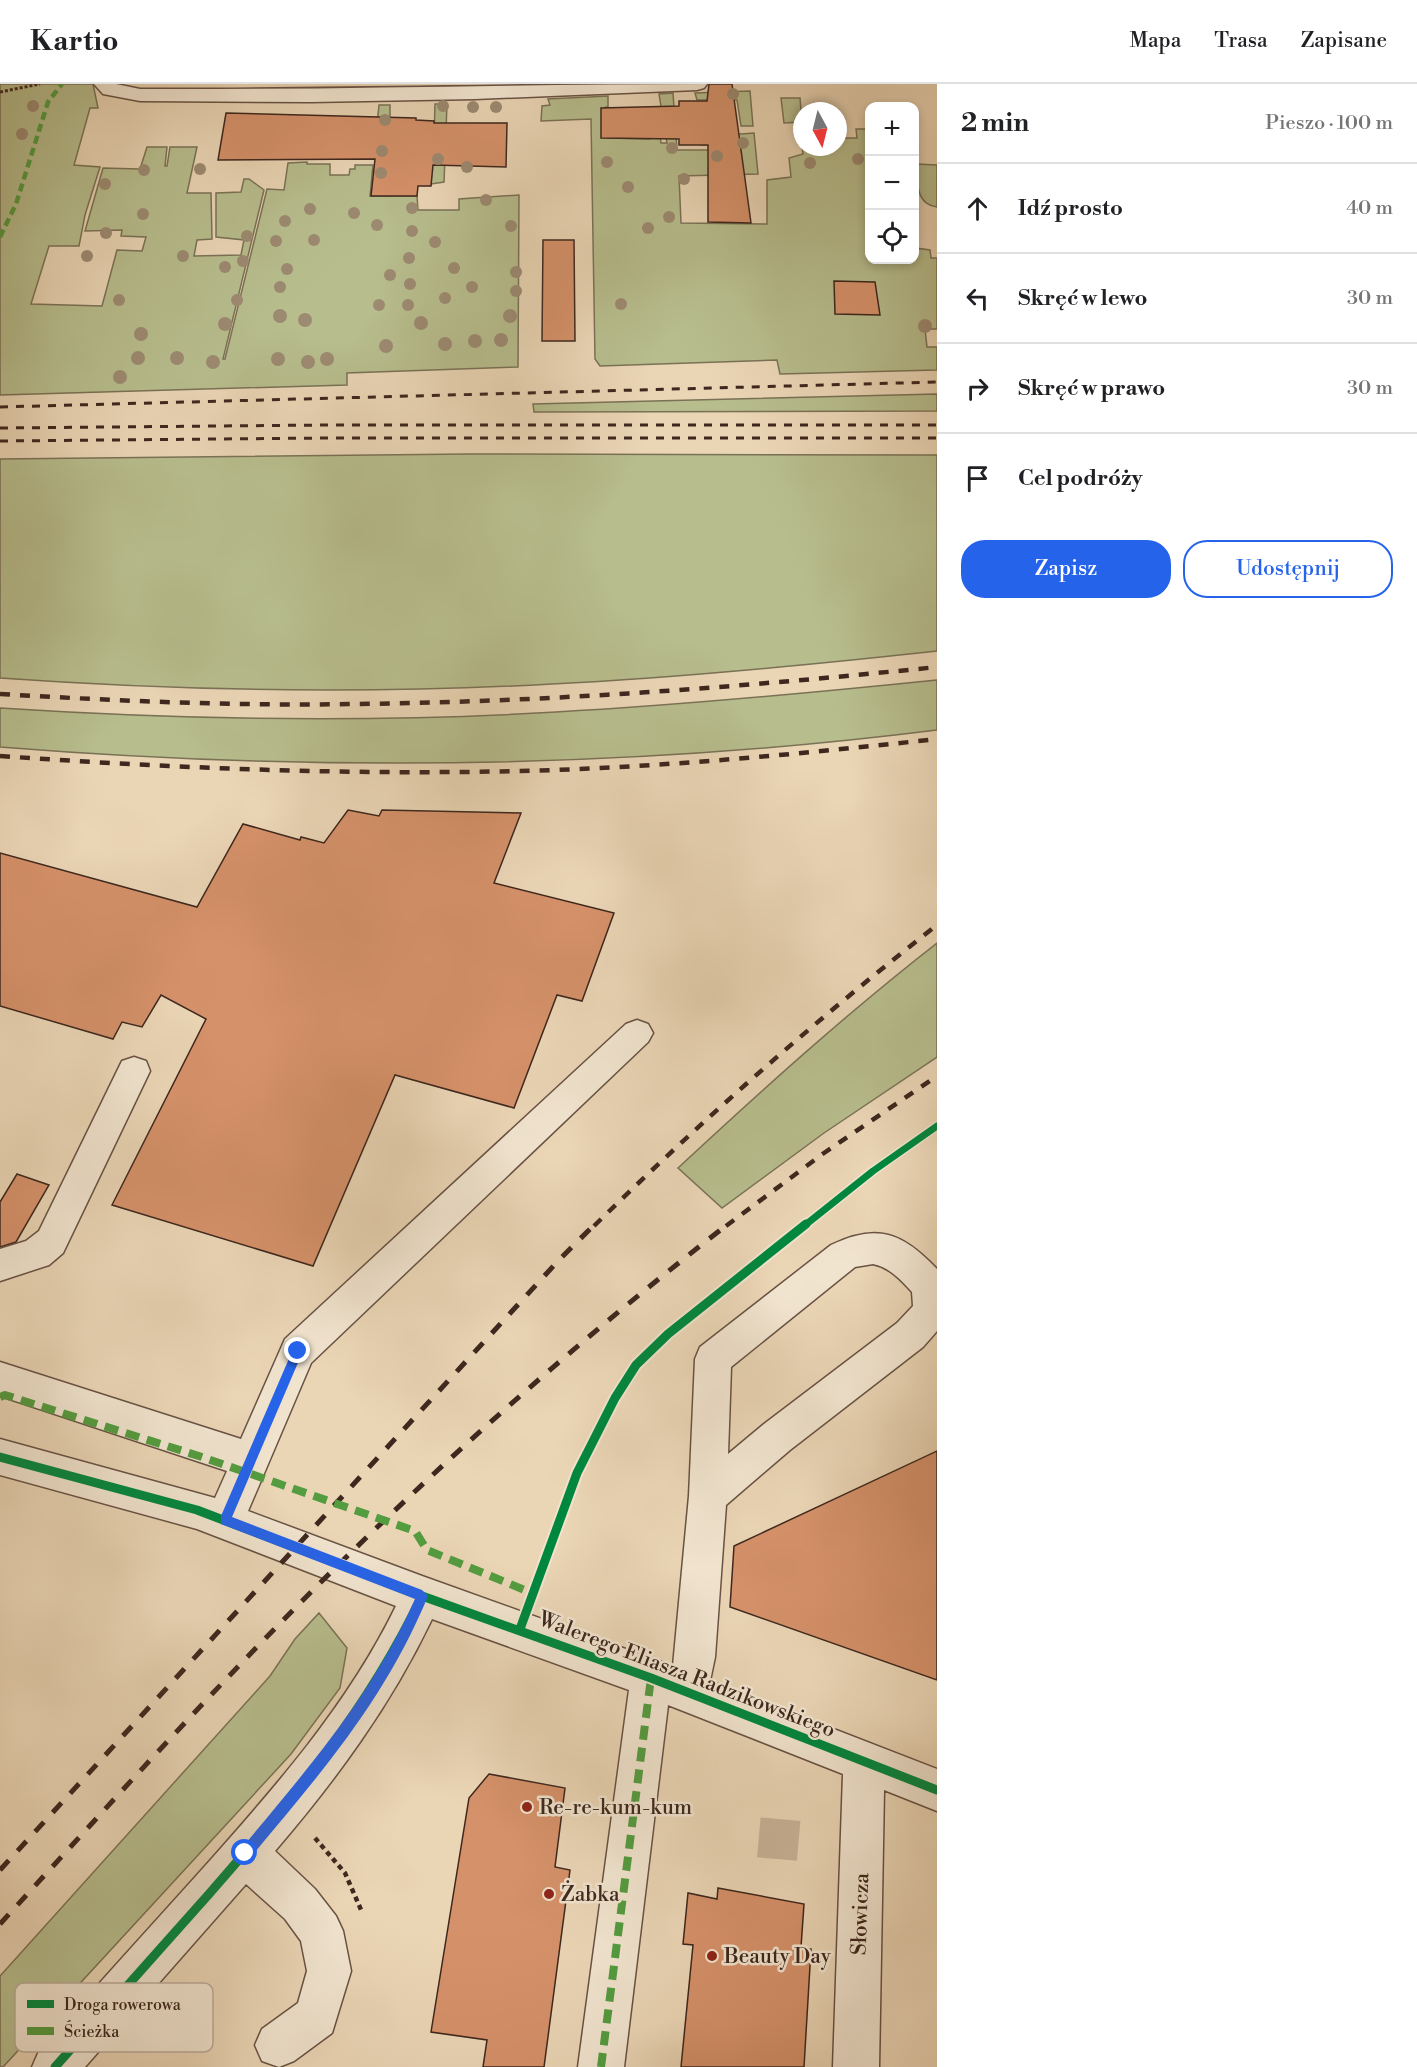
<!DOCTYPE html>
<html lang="pl">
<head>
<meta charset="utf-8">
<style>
  body { margin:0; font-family:"Libre Bodoni",serif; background:#f2f2f2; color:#202124 }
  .controls { position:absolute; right:18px; top:18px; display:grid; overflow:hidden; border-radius:12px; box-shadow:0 3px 9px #0003 }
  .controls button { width:54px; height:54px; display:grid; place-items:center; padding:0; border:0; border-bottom:2px solid #e0e0e0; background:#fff; color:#202124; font:30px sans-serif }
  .compass { position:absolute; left:793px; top:18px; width:54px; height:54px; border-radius:50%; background:#fff; box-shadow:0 3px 9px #0003; rotate:173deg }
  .stop { position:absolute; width:18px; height:18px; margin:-14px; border:4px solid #2563eb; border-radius:50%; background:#fff }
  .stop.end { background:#2563eb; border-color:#fff; box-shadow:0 2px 6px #0008 }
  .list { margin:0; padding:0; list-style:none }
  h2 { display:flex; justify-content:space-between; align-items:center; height:78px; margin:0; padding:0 24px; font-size:26px }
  h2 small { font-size:20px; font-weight:400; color:#757577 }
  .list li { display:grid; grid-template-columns:39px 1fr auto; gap:18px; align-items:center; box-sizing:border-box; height:90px; padding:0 24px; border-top:2px solid #e0e0e0 }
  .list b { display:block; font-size:22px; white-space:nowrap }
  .list em { font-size:20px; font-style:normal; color:#757577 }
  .actions { display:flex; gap:12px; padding:18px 24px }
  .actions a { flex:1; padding:14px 0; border:2px solid #2563eb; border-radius:24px; text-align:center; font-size:21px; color:#2563eb }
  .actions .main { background:#2563eb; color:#fff }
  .icon { flex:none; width:33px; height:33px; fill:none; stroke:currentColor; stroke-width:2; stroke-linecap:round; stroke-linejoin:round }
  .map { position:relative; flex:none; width:937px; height:1983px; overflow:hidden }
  header { display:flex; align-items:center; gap:36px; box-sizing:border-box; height:84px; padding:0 30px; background:#fff; border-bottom:2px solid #e0e0e0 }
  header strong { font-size:28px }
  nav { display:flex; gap:33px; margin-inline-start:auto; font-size:21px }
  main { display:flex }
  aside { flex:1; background:#fff }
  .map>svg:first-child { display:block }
  .green { fill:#b7bd8d; stroke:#7a7256; stroke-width:1.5 }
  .building { fill:#d5916a; stroke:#3d271e; stroke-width:1.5 }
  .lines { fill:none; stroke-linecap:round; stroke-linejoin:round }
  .minor-tunnel { stroke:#c7b297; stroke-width:40; stroke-dasharray:40 20; stroke-linecap:butt }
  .minor-casing { stroke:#685244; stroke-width:3 }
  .path-far1 { stroke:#3d271e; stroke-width:3; stroke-dasharray:3 2; stroke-linecap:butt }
  .path { stroke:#3d271e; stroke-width:4.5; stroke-dasharray:5 4; stroke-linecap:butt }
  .minor { fill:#f1e4cf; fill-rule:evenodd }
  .rail-far2 { stroke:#3d271e; stroke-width:3; stroke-dasharray:8 8; stroke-linecap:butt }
  .rail-far1 { stroke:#3d271e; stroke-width:4.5; stroke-dasharray:10 10; stroke-linecap:butt }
  .rail { stroke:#3d271e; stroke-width:5; stroke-dasharray:13 13; stroke-linecap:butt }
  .quiet-far1 { stroke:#539c3f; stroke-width:4.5; stroke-dasharray:8 4.5; stroke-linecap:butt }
  .quiet { stroke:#539c3f; stroke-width:8; stroke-dasharray:14 8; stroke-linecap:butt }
  .cycleway-far1-casing { stroke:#f1e4cf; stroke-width:10 }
  .cycleway-casing { stroke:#f1e4cf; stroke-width:13 }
  .cycleway-far1 { stroke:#00873e; stroke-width:7 }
  .cycleway { stroke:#00873e; stroke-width:9 }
  .tree { fill:#9c8a71 }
  .route { fill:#2563eb }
  .poi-dot { fill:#8f2418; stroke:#f1e4cf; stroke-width:2 }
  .labels { text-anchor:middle; stroke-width:5; stroke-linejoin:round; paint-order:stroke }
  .near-street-label { font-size:21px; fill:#3d271e; stroke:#f1e4cf }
  .near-poi-label { font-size:21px; fill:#3d271e; stroke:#f1e4cf; text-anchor:start }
  .key { fill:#f1e4cf; stroke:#bbab9a; stroke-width:1.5 }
  .key-label { font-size:16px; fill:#3d271e }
</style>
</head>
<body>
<header>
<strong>Kartio</strong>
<nav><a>Mapa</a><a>Trasa</a><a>Zapisane</a></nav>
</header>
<main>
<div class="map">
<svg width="937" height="1983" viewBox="0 0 937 1983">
  <rect width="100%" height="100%" fill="#ead5b5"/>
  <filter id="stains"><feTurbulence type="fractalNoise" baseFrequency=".00333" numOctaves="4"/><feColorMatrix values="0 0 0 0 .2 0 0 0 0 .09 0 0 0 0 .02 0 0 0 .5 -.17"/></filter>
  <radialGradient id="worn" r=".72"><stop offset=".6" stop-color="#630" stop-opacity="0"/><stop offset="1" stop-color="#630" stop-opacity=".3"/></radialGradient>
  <path class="green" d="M0,0H93L98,24H90L74,81L100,83L85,131L79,162H49L31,220L102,222L117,166L142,167L146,153L121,152L122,146L85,147L103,84L140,85L147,63H167L165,82H167L170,63H197L187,109H211L212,155L197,156L194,172L241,171L244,156L216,153V109L241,108L244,95H249L264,106L223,275H225L267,105L284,106L288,79L307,78V80H330V91H349L350,85H355V81H373L370,112H417L418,126H459V115L519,111L518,283L347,289V301L0,311Z
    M750,7L753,42H741L737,16H697L695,9Z
    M673,9L677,66H709L708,61H701L700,53L754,49L758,90L679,92L681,139L767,140V96L791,93L789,74L803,70L802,63H838V54H857L856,45H869L870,176H914L915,154L916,164L930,166L931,174H937V245H925L927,263H937V286L780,290L777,276L600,282L595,275L591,35L541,37L542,22L550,21L548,15L608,12V23H606L608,54L650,55L659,45L661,59H667L659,10Z
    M781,14H800L802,38L784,39Z
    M435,20H447L444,98L431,100L375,60L379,21H390V38L434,54Z
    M915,80L937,81V123C915,120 918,98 915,80Z
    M937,310V327L534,328L533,320Z
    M469,370L937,371V567C809,581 680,594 552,600C368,610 183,607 0,594V375Z
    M937,596V646C626,685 312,688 0,663V624C185,636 371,639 556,628C684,621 810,609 937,596Z
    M937,859V973L824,1049L722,1124L678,1084C762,1006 846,930 937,859Z
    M319,1529L347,1564L340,1604L291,1670L3,1983H0V1892L270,1592L295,1555Z"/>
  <path class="building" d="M709,0H732L751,139L708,138V61H679V55L601,54V24L679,22V17H707Z
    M226,29L416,34V36L434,37V39H507L506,83L433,81L431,102H418L417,112H371L375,75L218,76Z
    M543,156H574L575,257H542Z
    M834,197L875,198L880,231L835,230Z
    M348,726L379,732L382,726L521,729L494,799L614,829L582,917L557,911L514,1024L395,991L313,1182L112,1121L206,935L161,911L142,943L122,938L113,955L0,922V769L197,823L243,740L300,756L301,753L324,759Z
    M17,1090L49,1101L16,1158L0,1163V1118Z
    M937,1367V1596L730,1523L734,1462Z
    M489,1690L565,1704L555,1783L570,1786L544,1983H483L487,1956L431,1948L469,1714Z
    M718,1804L804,1820L801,1863L811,1865L804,1983H681L693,1861L683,1860L688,1809L717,1815Z"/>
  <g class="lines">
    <path class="minor-tunnel" d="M777,1775L782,1718"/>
    <g class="minor-casing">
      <path id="minor" d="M94,0H116L140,5C329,6 518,0 707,0L704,4L697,6L475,15L311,18L140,17L103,10Z
        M637,936L648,940L653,949L648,958L311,1279L248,1427L422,1492L673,1582L689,1412L695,1275L700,1263L831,1161C877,1139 902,1148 937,1185V1247L923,1263L790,1366L726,1421L715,1573L710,1597L937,1685V1727L884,1706L879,1983H833L843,1690L668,1621L624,1983H578L629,1606L432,1535C391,1621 336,1696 275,1767L315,1805L336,1832L343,1847L351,1887L332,1949L294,1977L279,1983L262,1977L255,1961L262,1945L298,1919L307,1887L301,1857L285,1835L246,1800L85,1983H32L39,1967C91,1908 144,1850 197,1791C271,1708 347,1623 396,1522L197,1445L0,1391V1355L215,1414L227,1387L0,1312V1278L241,1355L285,1255L626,940ZM873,1180C889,1183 901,1196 912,1208L913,1222L897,1239L764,1340L728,1370L731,1283L855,1183Z
        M134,973L146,977L150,987L63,1169L49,1181L0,1197V1165L26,1157L39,1147L122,977Z"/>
    </g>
    <path class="path-far1" d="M0,8L40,0"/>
    <path class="path" d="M315,1754L345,1789L362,1828"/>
    <use href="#minor" class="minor"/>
    <path class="rail-far2" d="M0,323L937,298
      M0,344L327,341H937
      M0,357L327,354H937"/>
    <path class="rail-far1" d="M0,610C118,617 236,622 354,620C549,618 743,603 937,583
      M0,672C185,685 371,692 556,686C684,681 810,669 937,655
      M594,1142C703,1035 817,935 937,841
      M726,1142L824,1069L937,992"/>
    <path class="rail" d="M0,1786L558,1177L595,1140
      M0,1840C120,1709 239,1576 367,1453C482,1342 602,1238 728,1140"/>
    <path class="quiet-far1" d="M0,153L16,120L48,18L62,0"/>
    <path class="quiet" d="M0,1313L5,1311L202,1373L415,1447L427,1466L532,1509
      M601,1983L651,1594"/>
    <g class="cycleway-far1-casing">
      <path id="cycleway-far1" d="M804,1142L873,1087L937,1042"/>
    </g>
    <g class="cycleway-casing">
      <path id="cycleway" d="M0,1373L197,1426L422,1512L651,1594L937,1706
        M520,1545L577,1389L615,1314L636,1281L668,1250L806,1140
        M55,1983C106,1925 158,1868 209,1810C294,1713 366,1629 422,1512"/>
    </g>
    <use href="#cycleway-far1" class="cycleway-far1"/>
    <use href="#cycleway" class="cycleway"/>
  </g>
  <g class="tree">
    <circle cx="733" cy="10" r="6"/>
    <circle cx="33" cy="22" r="6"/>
    <circle cx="443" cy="22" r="6"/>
    <circle cx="473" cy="23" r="6"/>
    <circle cx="496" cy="23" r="6"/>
    <circle cx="385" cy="36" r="6"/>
    <circle cx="22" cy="50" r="6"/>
    <circle cx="743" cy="59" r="6"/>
    <circle cx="672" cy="64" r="6"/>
    <circle cx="382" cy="67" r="6"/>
    <circle cx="717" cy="72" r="6"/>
    <circle cx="438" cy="75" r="6"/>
    <circle cx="858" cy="75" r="6"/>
    <circle cx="607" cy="78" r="6"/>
    <circle cx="810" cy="79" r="6"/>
    <circle cx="467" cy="83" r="6"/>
    <circle cx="200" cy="85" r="6"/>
    <circle cx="144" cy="86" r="6"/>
    <circle cx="381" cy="89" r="6"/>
    <circle cx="684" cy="95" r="6"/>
    <circle cx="105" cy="100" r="6"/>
    <circle cx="628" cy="103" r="6"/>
    <circle cx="486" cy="116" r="6"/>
    <circle cx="412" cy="124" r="6"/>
    <circle cx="310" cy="125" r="6"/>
    <circle cx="354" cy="129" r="6"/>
    <circle cx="143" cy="130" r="6"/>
    <circle cx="669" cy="133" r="6"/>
    <circle cx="285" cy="137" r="6"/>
    <circle cx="377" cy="141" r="6"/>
    <circle cx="511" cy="142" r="6"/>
    <circle cx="648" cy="144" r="6"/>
    <circle cx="412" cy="147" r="6"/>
    <circle cx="106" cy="149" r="6"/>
    <circle cx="247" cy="152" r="6"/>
    <circle cx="314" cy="156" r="6"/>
    <circle cx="276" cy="157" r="6"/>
    <circle cx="435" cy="158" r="6"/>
    <circle cx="87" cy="172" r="6"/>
    <circle cx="183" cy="172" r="6"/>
    <circle cx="409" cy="174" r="6"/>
    <circle cx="243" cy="177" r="6"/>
    <circle cx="225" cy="183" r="6"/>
    <circle cx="454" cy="184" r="6"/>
    <circle cx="287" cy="185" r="6"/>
    <circle cx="516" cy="188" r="6"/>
    <circle cx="390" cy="191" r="6"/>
    <circle cx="410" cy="200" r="6"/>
    <circle cx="280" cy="203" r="6"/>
    <circle cx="472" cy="203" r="6"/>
    <circle cx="516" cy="207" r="6"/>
    <circle cx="445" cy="214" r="6"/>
    <circle cx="119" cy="216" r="6"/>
    <circle cx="237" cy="216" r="6"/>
    <circle cx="621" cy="220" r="6"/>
    <circle cx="379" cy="221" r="6"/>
    <circle cx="408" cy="221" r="6"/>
    <circle cx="280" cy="232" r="7"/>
    <circle cx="510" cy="232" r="7"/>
    <circle cx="305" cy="236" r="7"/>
    <circle cx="421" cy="239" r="7"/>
    <circle cx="225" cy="240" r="7"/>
    <circle cx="925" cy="242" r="7"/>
    <circle cx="141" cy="250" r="7"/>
    <circle cx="501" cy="256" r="7"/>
    <circle cx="475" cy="257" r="7"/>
    <circle cx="445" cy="260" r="7"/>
    <circle cx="386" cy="262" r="7"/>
    <circle cx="138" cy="274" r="7"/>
    <circle cx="177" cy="274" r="7"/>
    <circle cx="278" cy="275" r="7"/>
    <circle cx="327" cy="275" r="7"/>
    <circle cx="213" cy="278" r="7"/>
    <circle cx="308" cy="278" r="7"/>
    <circle cx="120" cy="293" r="7"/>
  </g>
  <path class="route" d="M298,1262L303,1267L232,1433L422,1506L428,1512C385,1616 321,1689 250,1774L245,1776L241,1774L239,1769L241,1765C308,1684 372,1612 415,1515L221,1440V1432L294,1263Z"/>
  <g class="poi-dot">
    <circle cx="527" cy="1723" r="6"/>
    <circle cx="549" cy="1810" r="6"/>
    <circle cx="712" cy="1872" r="6"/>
  </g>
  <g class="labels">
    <g class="near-street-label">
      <text transform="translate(687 1590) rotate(21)" y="7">Walerego Eliasza Radzikowskiego</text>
      <text transform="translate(860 1830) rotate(-88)" y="7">Słowicza</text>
    </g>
    <g class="near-poi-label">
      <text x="539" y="1730">Re-re-kum-kum</text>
      <text x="561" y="1817">Żabka</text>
      <text x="724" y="1879">Beauty Day</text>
    </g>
  </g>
  <rect x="15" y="1899" width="198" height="69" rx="9" class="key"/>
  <rect x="27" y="1916" width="27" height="8" fill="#00873e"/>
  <rect x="27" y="1943" width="27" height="8" fill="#539c3f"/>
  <g class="key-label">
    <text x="64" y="1926">Droga rowerowa</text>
    <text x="64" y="1953">Ścieżka</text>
  </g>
  <rect width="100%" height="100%" filter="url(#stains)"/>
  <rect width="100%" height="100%" fill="url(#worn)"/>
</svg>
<div class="controls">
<button>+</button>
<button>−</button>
<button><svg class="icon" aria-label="locate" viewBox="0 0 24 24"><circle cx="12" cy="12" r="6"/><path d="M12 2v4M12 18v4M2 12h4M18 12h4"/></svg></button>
</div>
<svg class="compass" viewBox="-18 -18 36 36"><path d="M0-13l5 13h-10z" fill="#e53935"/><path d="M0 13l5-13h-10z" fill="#757577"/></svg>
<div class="stop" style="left:245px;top:1769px"></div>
<div class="stop end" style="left:298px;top:1267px"></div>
</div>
<aside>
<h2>2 min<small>Pieszo · 100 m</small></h2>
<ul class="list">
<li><svg class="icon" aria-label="ahead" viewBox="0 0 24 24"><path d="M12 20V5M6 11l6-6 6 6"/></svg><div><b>Idź prosto</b></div><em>40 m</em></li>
<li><svg class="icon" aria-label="left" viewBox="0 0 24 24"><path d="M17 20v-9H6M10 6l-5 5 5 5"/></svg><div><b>Skręć w lewo</b></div><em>30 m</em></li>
<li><svg class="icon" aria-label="right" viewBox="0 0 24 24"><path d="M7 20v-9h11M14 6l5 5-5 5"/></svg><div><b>Skręć w prawo</b></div><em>30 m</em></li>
<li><svg class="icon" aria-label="arrive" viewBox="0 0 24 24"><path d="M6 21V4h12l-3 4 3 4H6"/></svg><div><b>Cel podróży</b></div></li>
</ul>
<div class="actions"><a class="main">Zapisz</a><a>Udostępnij</a></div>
</aside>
</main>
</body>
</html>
